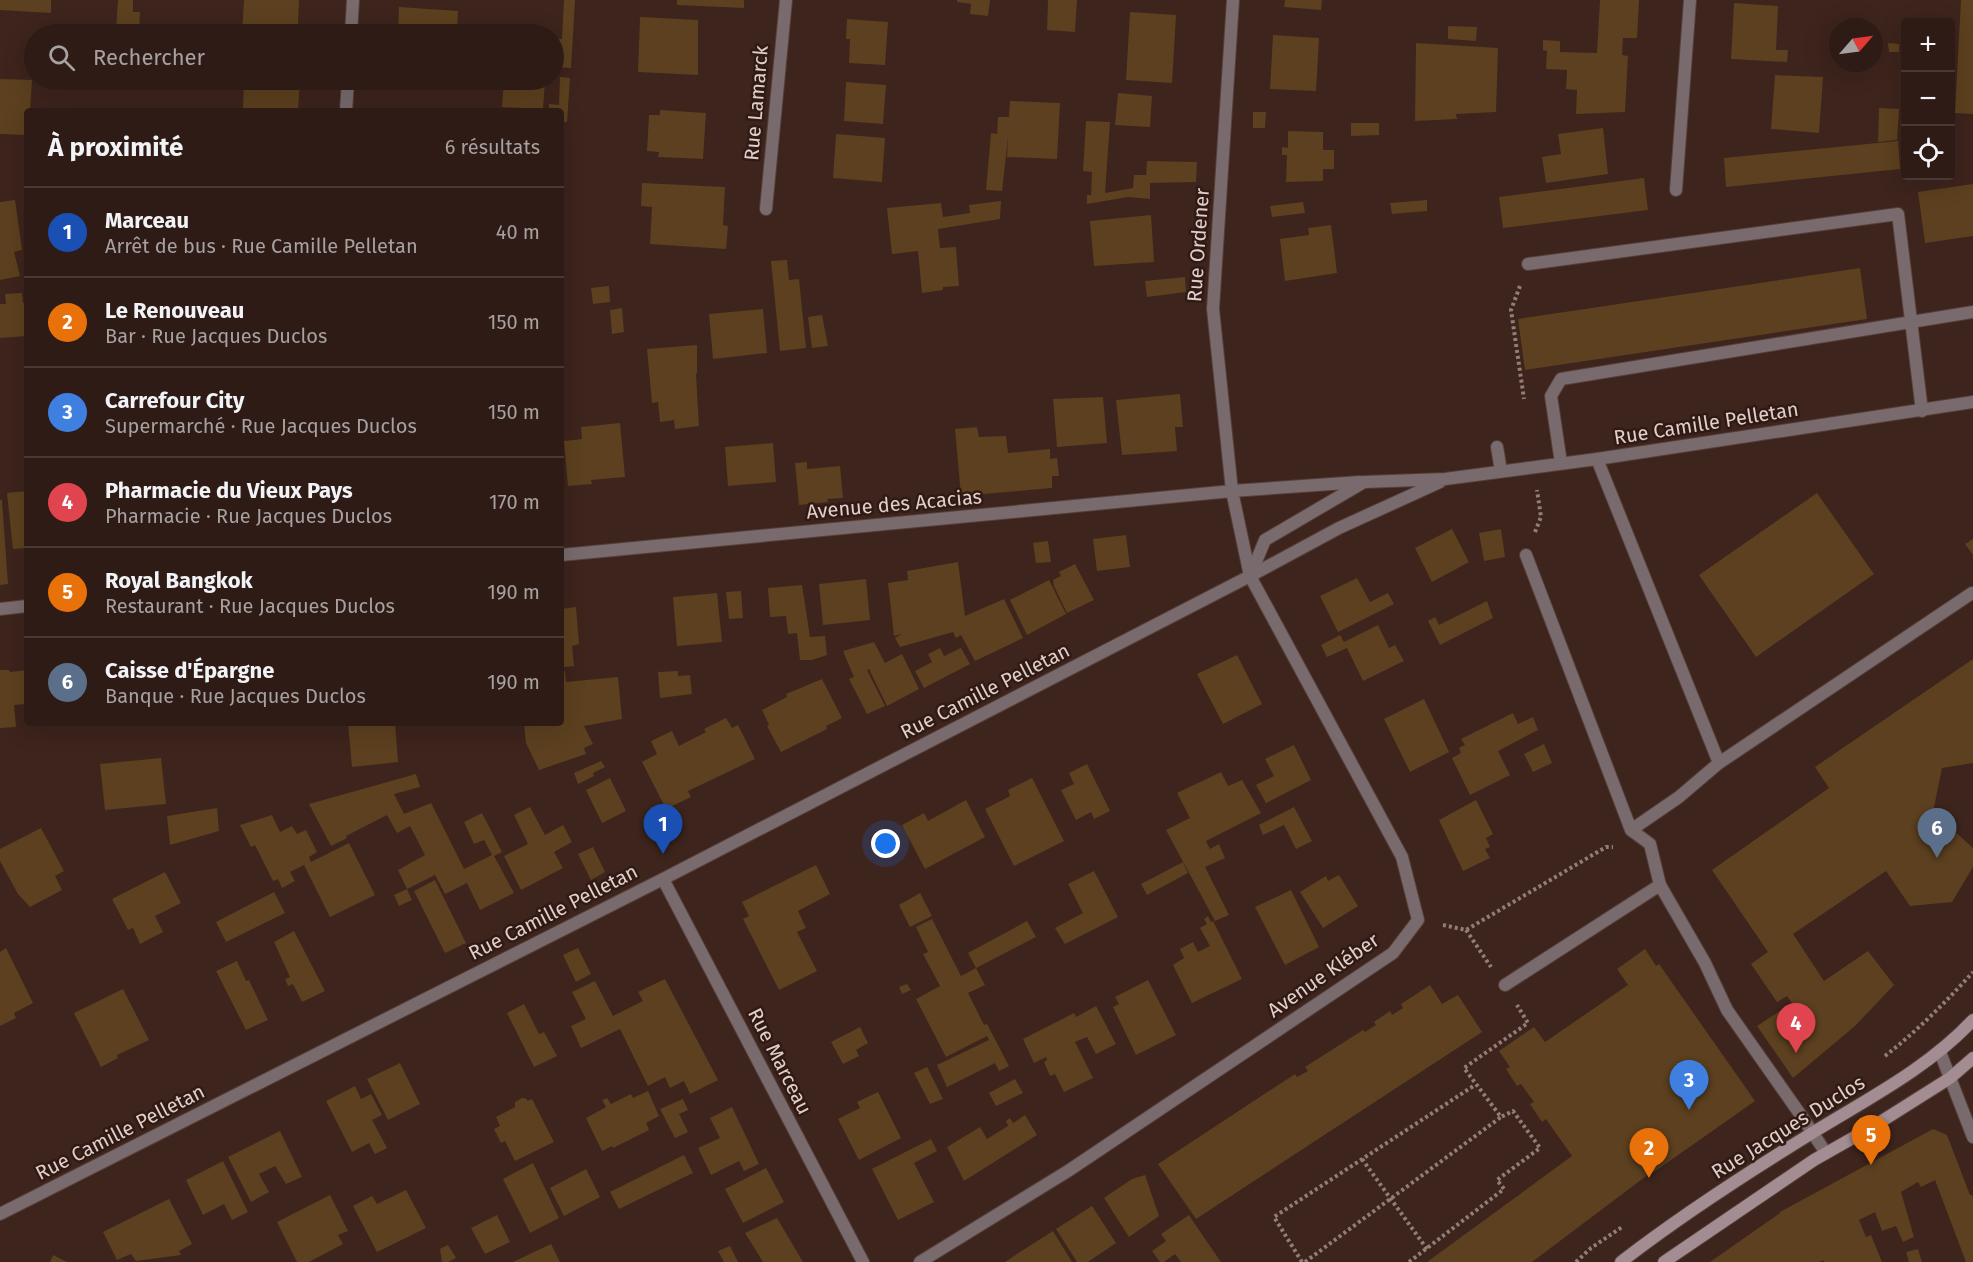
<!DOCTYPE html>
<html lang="fr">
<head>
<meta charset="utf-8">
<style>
  body { margin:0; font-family:"Fira Sans",sans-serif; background:#36241f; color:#f1f3f6 }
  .controls { position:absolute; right:18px; top:18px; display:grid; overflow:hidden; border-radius:6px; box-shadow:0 6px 24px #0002 }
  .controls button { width:54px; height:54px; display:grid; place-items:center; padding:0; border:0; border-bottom:2px solid #493935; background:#2e1b16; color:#f1f3f6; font:30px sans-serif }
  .compass { position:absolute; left:1829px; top:18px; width:54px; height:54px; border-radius:50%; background:#2e1b16; box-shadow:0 6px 24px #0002; rotate:62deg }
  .you { position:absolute; left:886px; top:844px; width:21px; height:21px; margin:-15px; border:4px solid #fff; border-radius:50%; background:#1a73e8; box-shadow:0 0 0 9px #1a73e833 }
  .badge { display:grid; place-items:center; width:39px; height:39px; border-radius:50%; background:#1a73e8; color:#fff; font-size:20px; font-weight:700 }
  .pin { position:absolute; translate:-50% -50px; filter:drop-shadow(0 2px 3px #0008) }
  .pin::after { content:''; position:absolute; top:32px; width:21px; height:18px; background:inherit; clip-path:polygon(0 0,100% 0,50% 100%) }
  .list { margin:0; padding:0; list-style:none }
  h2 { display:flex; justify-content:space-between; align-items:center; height:78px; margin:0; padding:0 24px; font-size:26px }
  h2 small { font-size:20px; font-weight:400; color:#a7a1a1 }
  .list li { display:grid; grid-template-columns:39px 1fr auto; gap:18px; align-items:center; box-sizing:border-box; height:90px; padding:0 24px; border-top:2px solid #493935 }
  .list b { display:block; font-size:22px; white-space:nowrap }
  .list p { margin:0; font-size:20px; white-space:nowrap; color:#a7a1a1 }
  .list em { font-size:20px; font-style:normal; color:#a7a1a1 }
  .icon { flex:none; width:33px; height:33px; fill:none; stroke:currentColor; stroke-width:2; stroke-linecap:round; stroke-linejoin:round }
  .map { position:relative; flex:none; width:1973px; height:1262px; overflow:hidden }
  .search { position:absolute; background:#2e1b16; box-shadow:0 6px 24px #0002; left:24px; top:24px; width:540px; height:66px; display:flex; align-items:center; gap:15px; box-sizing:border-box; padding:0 21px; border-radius:33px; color:#a7a1a1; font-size:22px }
  .panel { position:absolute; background:#2e1b16; box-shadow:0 6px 24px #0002; left:24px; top:108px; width:540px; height:618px; border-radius:6px }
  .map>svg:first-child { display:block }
  .building { fill:#5c401f }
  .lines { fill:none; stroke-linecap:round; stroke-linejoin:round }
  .lane-casing { stroke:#573f39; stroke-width:14 }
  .street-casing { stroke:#573f39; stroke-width:14 }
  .secondary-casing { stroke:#573f39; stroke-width:14 }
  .path { stroke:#927d77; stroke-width:4; stroke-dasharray:3 3; stroke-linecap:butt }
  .lane { stroke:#786a6d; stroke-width:12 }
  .street { stroke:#786a6d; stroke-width:12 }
  .secondary { stroke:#a38d92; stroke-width:12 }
  .labels { text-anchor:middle; stroke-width:5; stroke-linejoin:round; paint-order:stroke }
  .street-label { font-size:20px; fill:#e0cfcb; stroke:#321a14 }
</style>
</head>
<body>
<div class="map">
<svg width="1973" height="1262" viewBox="0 0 1973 1262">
  <rect width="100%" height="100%" fill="#3d241d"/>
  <path class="building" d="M0,0H51V13L0,10Z
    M118,0H133V12H140L139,32L116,30Z
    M244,0H299L298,25L326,27L325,34H242Z
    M564,0H575L571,68L554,67V39H562Z
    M677,0H744V8L677,5Z
    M957,0H990L988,16L970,14L971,4L957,2Z
    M1048,0H1077L1075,32L1047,30Z
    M1285,0H1322L1321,10L1284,7Z
    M1600,0H1639L1637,38H1623L1622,55L1628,56L1625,112L1576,114L1577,90L1566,89L1567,70L1546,69L1547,51L1543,50V40L1560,41V52L1597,53Z
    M1961,0H1973V114L1955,113Z
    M1734,3L1778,6L1776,50H1788L1787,62L1731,59Z
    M399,7L458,11L457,31L481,33V34H398Z
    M1130,12L1176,15L1172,83L1126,80Z
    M640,17L698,20V75L638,72Z
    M847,19L888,22L885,65L849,63L850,39H846Z
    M1448,26L1477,27L1476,41L1448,39Z
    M1273,35L1319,38L1316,91L1270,89Z
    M1416,43L1498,48L1496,112L1456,114L1457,119L1415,121Z
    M1888,43L1899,44V52H1889Z
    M1775,75L1823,77L1819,133L1771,129Z
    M560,77L570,78L567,122H561V111H549V104L559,105Z
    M0,79L32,80L30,111H27V135L0,134Z
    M91,80H169L168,88L127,86V84L91,82Z
    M244,80H300L298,111H243Z
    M504,80H545L543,109L502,107Z
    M846,82L886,85L883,124L844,121Z
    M1118,93L1152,96L1150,127L1115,125Z
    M1010,101L1060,103L1057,159L1007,157L1008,137L1002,191L986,190L991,133L997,134L998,117H1009Z
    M1879,108L1899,109L1897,140L1878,142Z
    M660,110L706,113L703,159L658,157L659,152L647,151L649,115H660Z
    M1253,112H1266L1265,128H1253Z
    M1086,121L1110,122L1105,193L1133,188L1134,175H1146L1147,161L1197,162L1196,182L1150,183V199L1128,197L1087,204V195H1091L1092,172L1083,171Z
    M1351,123H1379V135L1351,136Z
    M1603,128L1608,174L1546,183L1542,157L1561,154L1558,134Z
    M1288,131L1323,132V150H1334V169H1323V181L1286,182L1287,155H1282V147L1288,148Z
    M836,134L885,138L882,182L833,178Z
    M1898,141L1900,169L1726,187L1724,158Z
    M1644,178L1648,210L1503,228L1499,197Z
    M642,183L725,187L723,225L728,226L726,249L650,244L652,207L641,206Z
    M1973,184V236L1925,243L1918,192Z
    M15,200L22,250L14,252L20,276L0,280V202Z
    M1427,200V211L1392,214L1390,203Z
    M1001,201L1000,219L938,229L940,248L956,247L959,286L943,287V290L922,293L918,251L892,254L887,208L941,203L943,217L970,213L969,205Z
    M1303,202L1305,213L1272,217L1270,206Z
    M1151,215L1154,262L1094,266L1090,221Z
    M1331,225L1337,273L1285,281L1280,239L1309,235L1308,228Z
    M787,260L789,280L799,279L806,348L780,351L771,261Z
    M1860,268L1867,319L1525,370L1518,319Z
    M1185,277L1186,292L1147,297L1145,281Z
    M609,286L610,302L593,304L591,288Z
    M22,293L23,303L27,302V336L0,338V304H6L5,294Z
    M622,308L624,332L612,334L610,310Z
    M763,309L767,353L713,359L709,314Z
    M822,315L828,346L812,348L808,317Z
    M697,345V373L696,374L699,426L675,429L674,420L660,422L658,402L652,403L647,349Z
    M1180,394L1183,427H1175L1177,451L1122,455L1116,400Z
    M1103,397L1107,443L1057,447L1053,399Z
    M620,423L625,477L591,480L592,484L568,486L564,441L582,439L581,427Z
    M977,427L979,437L1006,436L1008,453L1050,449V459L1057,458L1059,476H1052V488L961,496L955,429Z
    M773,443L776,482L728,486L725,447Z
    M807,462V469L840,466L843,498L827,499L828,502L799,505L795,463Z
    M27,491V548L13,549L7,493Z
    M1817,493L1874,574L1756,657L1699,575Z
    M0,500H2L8,584L0,585Z
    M1452,529L1469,562L1432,582L1415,548Z
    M1501,529L1505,557L1484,561L1479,533Z
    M1126,535L1130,567L1097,571L1093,539Z
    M1973,539V555L1965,544Z
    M1048,541L1051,562L1036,563L1033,543Z
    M958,562L965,616L1004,599L1023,638L975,661L961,635L956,638L953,632L900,647L895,638L902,634L894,636L888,583L908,580L907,571Z
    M1075,564L1094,600L1067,613L1054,586L1053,580L1061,576L1059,572Z
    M1357,578L1370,602L1388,593L1394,604L1338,632L1320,596Z
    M866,579L870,620L823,625L819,584Z
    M1049,580L1066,614L1027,635L1010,600Z
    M802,585L810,637L825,636L827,655L812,660H800L797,633L788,634L786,616L770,617L768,588Z
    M741,591L743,618L729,619L726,592Z
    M717,593L722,642L677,646L673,597Z
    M1487,601L1493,618L1440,645L1428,621L1435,617L1439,625Z
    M576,607L579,644L572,646L574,666L564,667L561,609Z
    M1378,625L1389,648L1395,645L1404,661L1363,681L1347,648L1327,657L1321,645L1340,635L1344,642Z
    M874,642L885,663L902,654L919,689L887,706L869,669L867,670L885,706L867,714L849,679L854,677L843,651Z
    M940,648L944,656L961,648L970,664L924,688L915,671L932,662L928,654Z
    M1237,655L1262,704L1223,724L1197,674Z
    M1973,659V763L1942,768L1933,812L1973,848V867L1952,902L1910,906L1886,871L1793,934L1824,981L1868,951L1894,985L1855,1026L1793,1078L1757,1026L1792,1003L1787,996L1777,1002L1751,964L1768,952L1712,870L1829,788L1815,767Z
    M0,670H9L10,672L27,670V704L14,705L16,727L0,728Z
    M565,671L566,682L618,677L622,719L584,726L593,744L584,748L586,754L539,770L526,743L524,723H561V672Z
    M678,671V676L690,675L692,694L660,698L658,672Z
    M822,679L842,718L826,726L827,729L781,752L767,726L769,725L762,710L787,697L786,694Z
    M1424,699L1449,752L1410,772L1384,719Z
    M1513,713L1518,724L1533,717L1538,730L1498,751L1510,775L1470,795L1452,758L1461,753L1459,748L1465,745L1461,739Z
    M726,718L732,728L738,725L755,759L688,791L691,797L666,809L642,762L657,754L651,741L672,731L679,746L706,732L704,729Z
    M348,723H395L398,762L352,767Z
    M1544,744L1552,763L1533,772L1524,754Z
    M1294,745L1311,780L1266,803L1256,785L1274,776L1265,759Z
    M161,758L166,804L105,810L100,764Z
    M601,761L605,767L593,773L594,776L578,784L574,773Z
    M1087,764L1110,811L1094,819L1091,812L1076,820L1061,790L1074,784L1069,773Z
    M1221,772L1228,786L1242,780L1261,813L1206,841L1210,849L1219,844L1225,858L1205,867L1229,915L1215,921L1166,830L1190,818L1177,793Z
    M416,774L420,787L394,794L404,814L431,803L464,869L492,855L484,840L474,844L464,822L482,813L502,852L494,856L514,893L480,910L467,883L445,894L435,875L407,889L398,870L425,855L410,826L397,833L387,815L346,836L347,838L331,846L309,804Z
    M610,778L626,811L602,823L586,790Z
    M1032,778L1064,841L1014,866L985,809L1010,796L1008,790Z
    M966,800L985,837L925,869L902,825L924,813L928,821Z
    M1476,800L1493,834L1486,838L1490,847L1485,849L1490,858L1463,871L1439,820Z
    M530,807L545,835L563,825L572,842L554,852L563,868L521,890L504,856L528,844L514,815Z
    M1294,807L1312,841L1296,849L1284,825L1263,835L1259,825Z
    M217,808L219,831L170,845L167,816Z
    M272,815L280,832L292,826L297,834L306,830L317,852L309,857L311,862L349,843L375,895L330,917L304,865L290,872L295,881L282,888L278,879L273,881L255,845L251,847L240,825Z
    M41,828L64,871L55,876L62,890L30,907L18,894L0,861V849Z
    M593,847L605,872L591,880L578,854Z
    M1183,862L1188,873L1147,895L1141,884Z
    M816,865L830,894L798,911L806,928L797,932L817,971L779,990L743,919L749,916L742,902Z
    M1094,871L1118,917L1065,944L1055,928L1083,913L1068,884Z
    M165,872L181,903L155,916L163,932L140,944L133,928L128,930L112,899Z
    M1339,875L1358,906L1323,928L1300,892L1326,876L1328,881Z
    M435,880L466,943L445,953L414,891Z
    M407,889L412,900L399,906L394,895Z
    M1291,890L1319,947L1285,965L1255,907Z
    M274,892L285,913L226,942L216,922Z
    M920,893L932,916L910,927L899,905Z
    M1208,916L1211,922L1213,921L1242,979L1192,1003L1173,965L1184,958L1180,949L1193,942L1198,952L1210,946L1200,928L1207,924L1204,919Z
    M932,919L961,976L976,968L985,985L968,993L984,1025L987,1024L1009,1066L999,1071L995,1063L947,1087L937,1065L989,1040L987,1036L946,1057L916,999L940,986L923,954L928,952L916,927Z
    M1027,921L1036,937L976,968L968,953Z
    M294,931L325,991L302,1002L293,984L288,986L285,979L290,977L274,942Z
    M6,948L33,1003L14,1013L16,1018L0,1026V952Z
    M578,948L591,974L576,982L563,955Z
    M1645,949L1656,966L1659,964L1755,1101L1654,1172L1653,1171L1532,1262H1427L1572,1156L1546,1119L1542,1122L1530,1104L1534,1102L1521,1084L1517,1086L1506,1069L1510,1067L1499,1051L1534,1027L1545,1042L1628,985L1617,969Z
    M237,961L246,981L249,980L268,1020L246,1030L216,971Z
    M665,979L718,1080L690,1094L684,1081L670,1088L665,1077L648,1086L620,1029L581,1048L571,1026L586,1019L572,992L595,981L613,1016L643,1001L638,992Z
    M1148,980L1176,1035L1136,1055L1113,1007L1119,1004L1115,997Z
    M907,984L911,990L902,994L899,987Z
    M1430,985L1442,1004L1458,995L1482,1032L1196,1219L1158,1164L1295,1074L1297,1077L1308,1071L1305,1067L1363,1030L1365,1032L1376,1025L1374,1022L1390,1011L1392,1015L1403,1008L1401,1004Z
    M123,989L149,1040L117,1055L118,1058L101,1067L74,1013Z
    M524,1004L539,1034L544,1032L557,1056L534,1067L507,1013Z
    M1096,1006L1116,1044L1096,1054L1087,1037L1075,1042L1093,1078L1064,1092L1055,1074L1050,1076L1044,1062L1047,1060L1046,1057L1034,1063L1023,1039L1074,1013L1076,1017Z
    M860,1027L868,1043L856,1050L859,1056L843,1064L831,1042Z
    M400,1063L420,1104L388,1120L367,1079Z
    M927,1067L943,1099L930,1104L914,1073Z
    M1015,1079L1023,1093L996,1106L989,1093Z
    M355,1086L361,1099L371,1094L382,1115L372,1120L387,1148L375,1154L369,1143L352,1152L326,1101Z
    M648,1091L659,1116L646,1123L649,1130L613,1148L612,1146L602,1151L586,1118L606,1107L602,1100L607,1098L611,1104L631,1094L633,1098Z
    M878,1092L901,1138L859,1160L838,1119L860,1108L857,1102Z
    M522,1098L527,1099V1101L532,1099L554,1142L515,1161L505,1141L501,1143L494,1129L500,1126L496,1117L515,1107V1102Z
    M683,1099L688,1110L679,1114L688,1132L675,1138L660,1109Z
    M732,1107L759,1164L744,1171L739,1161L711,1175L698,1148L720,1138L710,1118Z
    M1025,1115L1037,1135L964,1181L947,1147L980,1127L987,1139L1008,1126L1006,1121L1010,1118L1013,1123Z
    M1933,1129L1947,1135L1970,1195H1972L1973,1198V1262H1966L1935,1180L1921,1187L1918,1182L1901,1192L1914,1237L1903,1242L1896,1226L1882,1231L1875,1212L1859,1220L1866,1237L1871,1235L1882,1262H1824L1823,1260L1820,1262H1710L1780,1213V1212Z
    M280,1131L302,1177L286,1184L275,1166L259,1174L269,1192L251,1202L228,1157Z
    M931,1139L937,1151L914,1163L934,1202L898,1220L872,1169Z
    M684,1155L693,1173L619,1209L610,1192Z
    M223,1161L248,1212L232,1220L224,1204L203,1215L186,1180Z
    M533,1163L559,1218L530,1233L503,1179Z
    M766,1168L784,1202L743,1223L725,1189Z
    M586,1169L600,1197L564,1216L550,1188Z
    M1145,1175L1159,1216L1129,1237L1104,1198L1132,1179Z
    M406,1190L426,1228L377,1252L353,1206L372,1196L377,1204Z
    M330,1195L348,1231L338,1235L343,1244L309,1262H297L277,1222Z
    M169,1199L192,1244L179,1251L181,1255L136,1261L131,1254L117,1260L103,1232Z
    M1092,1206L1116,1243L1088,1262H1077L1056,1229Z
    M497,1215L510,1242L485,1254L471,1228Z
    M1189,1215L1203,1236L1221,1262H1181L1175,1254L1164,1262H1160L1152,1251L1166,1241L1161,1234Z
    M777,1218L803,1262H763L745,1233Z
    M1053,1231L1072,1262H1005L1020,1252Z
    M551,1244L560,1262H513Z
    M448,1245L456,1258L448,1262H442L440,1249Z
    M730,1246L738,1262H724L718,1251Z
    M1918,1249L1922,1262H1909L1906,1252Z
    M53,1255L67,1262H50Z"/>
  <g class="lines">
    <g class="lane-casing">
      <path id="lane" d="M1528,264L1898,214L1922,411
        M1497,447L1501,471
        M1597,459L1719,763
        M1561,463L1551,396L1561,379L1973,312
        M1526,555L1631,830L1650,844L1660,885L1705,963L1727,1010L1800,1114L1826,1153
        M1631,830L1679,797L1719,763L1972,593
        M1505,985L1660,885"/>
    </g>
    <g class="street-casing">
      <path id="street" d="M351,34L353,0
        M346,111L348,80
        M1676,190L1690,0
        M766,209L786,0
        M561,555L1232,491L1360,482
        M1250,576L1339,528L1440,482
        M0,609L27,606
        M663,879L863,1262
        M1940,1052L1973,1137
        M0,1214L663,879L1250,576L1265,540L1364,482L1445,479L1597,459L1973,402
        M920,1262L1068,1171L1393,953L1418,920L1402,857L1250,576L1232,491L1213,309L1233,0"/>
    </g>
    <g class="secondary-casing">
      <path id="secondary" d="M1621,1262C1683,1214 1750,1171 1817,1130C1871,1097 1929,1067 1973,1020
        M1664,1262L1814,1160L1874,1126L1950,1078L1973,1058"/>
    </g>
    <path class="path" d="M1520,286L1511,310L1524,399
      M1535,532L1541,517L1537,490
      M1443,925L1466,930L1606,847H1613
      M1466,930L1491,967
      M1885,1056C1917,1031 1946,1002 1973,972
      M1362,1159L1427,1249
      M1302,1262L1274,1217L1475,1085
      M1305,1262L1501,1117L1464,1068L1528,1023L1517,1005
      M1409,1262L1504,1189L1497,1180L1540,1148L1513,1111L1501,1117
      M1576,1262L1591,1248L1622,1227"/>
    <use href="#lane" class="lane"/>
    <use href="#street" class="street"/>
    <use href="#secondary" class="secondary"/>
  </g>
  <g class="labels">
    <g class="street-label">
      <text transform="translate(756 103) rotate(-85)" y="7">Rue Lamarck</text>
      <text transform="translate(1198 245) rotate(-86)" y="7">Rue Ordener</text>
      <text transform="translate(1706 423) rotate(-9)" y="7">Rue Camille Pelletan</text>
      <text transform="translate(894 504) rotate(-5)" y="7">Avenue des Acacias</text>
      <text transform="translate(985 691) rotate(-27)" y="7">Rue Camille Pelletan</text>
      <text transform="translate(553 912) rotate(-27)" y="7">Rue Camille Pelletan</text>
      <text transform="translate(1323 975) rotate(-35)" y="7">Avenue Kléber</text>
      <text transform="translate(780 1061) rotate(63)" y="7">Rue Marceau</text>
      <text transform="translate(1788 1127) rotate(-32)" y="7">Rue Jacques Duclos</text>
      <text transform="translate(120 1132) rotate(-27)" y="7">Rue Camille Pelletan</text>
    </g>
  </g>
</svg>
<div class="controls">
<button>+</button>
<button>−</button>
<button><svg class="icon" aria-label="locate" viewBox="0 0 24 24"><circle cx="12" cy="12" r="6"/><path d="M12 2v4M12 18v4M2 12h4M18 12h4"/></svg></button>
</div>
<svg class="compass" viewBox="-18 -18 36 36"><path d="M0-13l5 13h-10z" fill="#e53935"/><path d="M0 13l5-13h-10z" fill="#a7a1a1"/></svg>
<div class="you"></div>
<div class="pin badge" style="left:663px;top:854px;background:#1a4fb4">1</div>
<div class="pin badge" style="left:1649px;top:1178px;background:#e8710a">2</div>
<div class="pin badge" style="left:1689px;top:1110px;background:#3f7fe0">3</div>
<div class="pin badge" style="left:1796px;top:1053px;background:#e0444e">4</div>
<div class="pin badge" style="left:1871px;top:1165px;background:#e8710a">5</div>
<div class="pin badge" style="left:1937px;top:858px;background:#5c6f8a">6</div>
<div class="search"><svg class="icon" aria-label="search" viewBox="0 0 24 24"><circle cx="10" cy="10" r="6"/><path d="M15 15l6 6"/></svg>Rechercher</div>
<section class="panel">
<h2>À proximité<small>6 résultats</small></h2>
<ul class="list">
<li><span class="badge" style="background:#1a4fb4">1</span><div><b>Marceau</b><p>Arrêt de bus · Rue Camille Pelletan</p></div><em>40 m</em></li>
<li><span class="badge" style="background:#e8710a">2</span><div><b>Le Renouveau</b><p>Bar · Rue Jacques Duclos</p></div><em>150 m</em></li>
<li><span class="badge" style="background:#3f7fe0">3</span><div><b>Carrefour City</b><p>Supermarché · Rue Jacques Duclos</p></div><em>150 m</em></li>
<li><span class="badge" style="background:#e0444e">4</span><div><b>Pharmacie du Vieux Pays</b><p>Pharmacie · Rue Jacques Duclos</p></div><em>170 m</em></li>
<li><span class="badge" style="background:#e8710a">5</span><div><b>Royal Bangkok</b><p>Restaurant · Rue Jacques Duclos</p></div><em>190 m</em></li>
<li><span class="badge" style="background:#5c6f8a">6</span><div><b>Caisse d'Épargne</b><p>Banque · Rue Jacques Duclos</p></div><em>190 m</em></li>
</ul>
</section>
</div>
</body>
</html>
